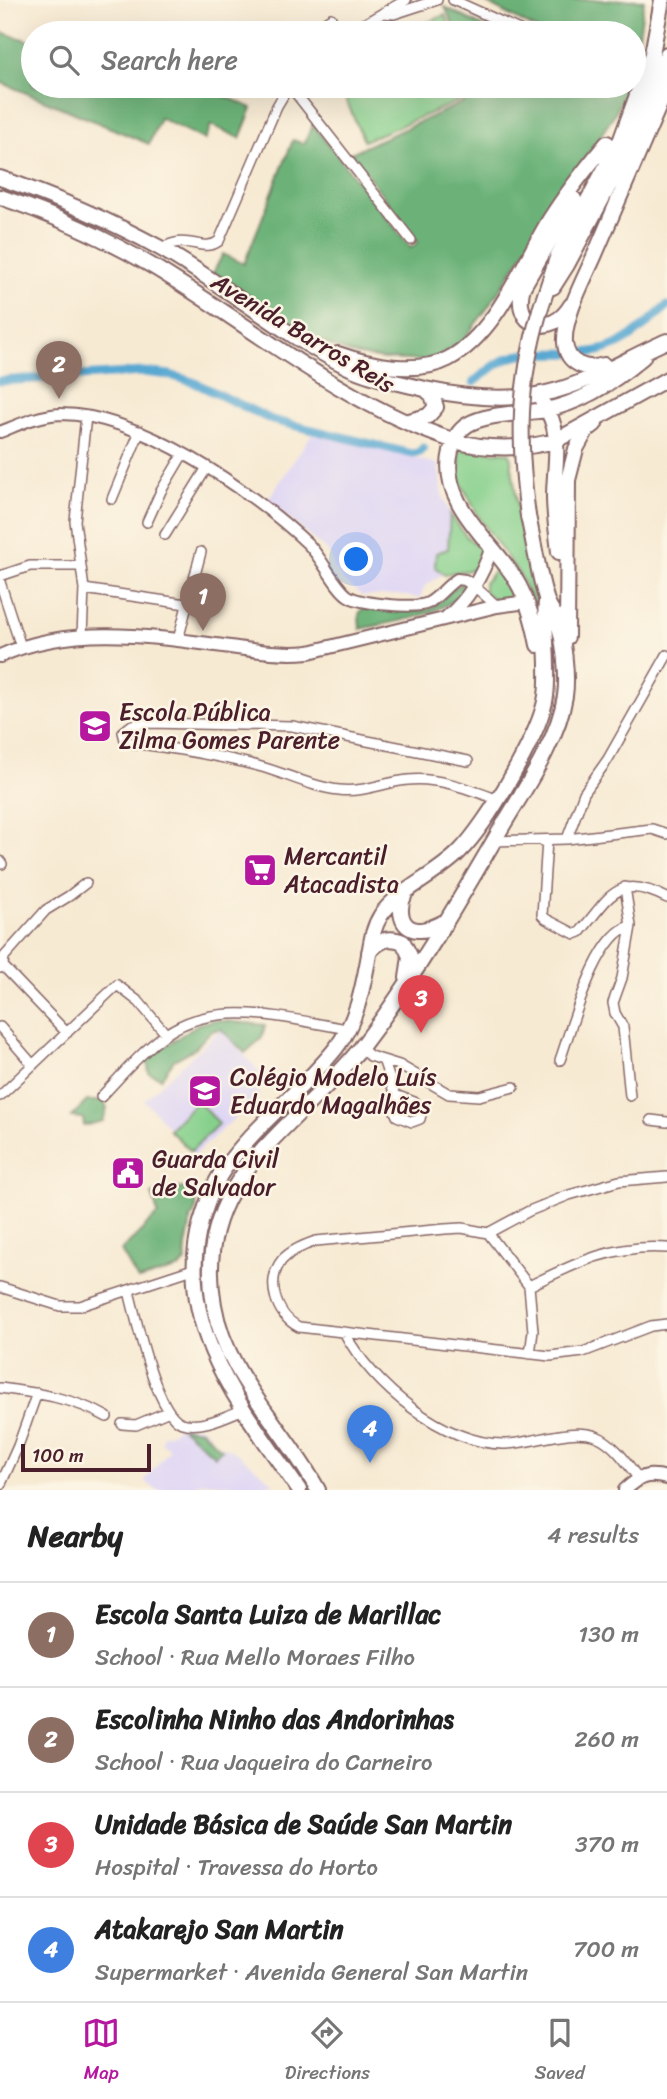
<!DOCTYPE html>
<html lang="en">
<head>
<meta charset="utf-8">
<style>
  body { margin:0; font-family:Sriracha,sans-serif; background:#f6f6f6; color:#222 }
  .scale { position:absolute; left:21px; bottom:18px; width:130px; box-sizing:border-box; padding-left:7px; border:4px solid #4a1f2b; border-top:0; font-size:19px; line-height:24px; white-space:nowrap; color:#4a1f2b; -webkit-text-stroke:5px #fcf5e5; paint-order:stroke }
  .you { position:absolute; left:357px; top:560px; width:24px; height:24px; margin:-18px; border:5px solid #fff; border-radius:50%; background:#1a73e8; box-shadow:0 0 0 10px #1a73e833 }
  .badge { display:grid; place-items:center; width:46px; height:46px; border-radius:50%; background:#b5179e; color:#fff; font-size:23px; font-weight:700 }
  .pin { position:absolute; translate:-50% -58px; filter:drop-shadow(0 2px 4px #0008) }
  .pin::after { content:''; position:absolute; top:37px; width:24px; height:21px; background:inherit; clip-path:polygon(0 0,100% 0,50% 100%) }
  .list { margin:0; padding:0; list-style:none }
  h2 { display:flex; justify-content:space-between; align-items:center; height:91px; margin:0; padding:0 28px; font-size:30px }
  h2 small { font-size:23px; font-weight:400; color:#767676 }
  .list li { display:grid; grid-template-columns:46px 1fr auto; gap:21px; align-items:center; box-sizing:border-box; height:105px; padding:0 28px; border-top:2px solid #e0e0e0 }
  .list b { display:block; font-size:26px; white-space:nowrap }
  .list p { margin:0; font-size:23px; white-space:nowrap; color:#767676 }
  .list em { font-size:23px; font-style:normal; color:#767676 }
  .icon { flex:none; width:38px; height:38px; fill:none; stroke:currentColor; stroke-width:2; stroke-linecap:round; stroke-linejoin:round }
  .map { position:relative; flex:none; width:667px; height:1490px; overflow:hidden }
  .search { position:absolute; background:#fff; box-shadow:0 7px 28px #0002; left:21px; right:21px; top:21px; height:77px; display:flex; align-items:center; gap:18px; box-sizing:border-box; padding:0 24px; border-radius:38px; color:#767676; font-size:26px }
  .sheet { height:511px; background:#fff }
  nav { display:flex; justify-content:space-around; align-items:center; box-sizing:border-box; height:98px; border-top:2px solid #e0e0e0; background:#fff; font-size:19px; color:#767676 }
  nav a { display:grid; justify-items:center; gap:4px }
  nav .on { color:#b5179e }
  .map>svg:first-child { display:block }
  .built { fill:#ded5f5 }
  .green { fill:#86d08c; stroke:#68785c; stroke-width:2 }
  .forest { fill:#6cb278; stroke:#5b6852; stroke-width:2 }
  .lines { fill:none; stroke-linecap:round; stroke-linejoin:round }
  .canal { stroke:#58a8d2; stroke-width:9 }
  .minor-casing { stroke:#876666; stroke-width:12 }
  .tertiary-casing { stroke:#876666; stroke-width:14 }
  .secondary-casing { stroke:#876666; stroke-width:16 }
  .primary-casing { stroke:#876666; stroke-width:18 }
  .minor { stroke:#fff; stroke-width:9 }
  .tertiary { stroke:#fff; stroke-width:10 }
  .secondary { stroke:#fff; stroke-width:12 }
  .primary { stroke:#fff; stroke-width:14 }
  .primary-bridge-casing { stroke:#876666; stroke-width:18; stroke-linecap:butt }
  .primary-bridge { stroke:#fff; stroke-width:14 }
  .labels { text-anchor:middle; stroke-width:5; stroke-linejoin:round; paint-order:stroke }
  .street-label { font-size:24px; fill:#4a1f2b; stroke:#fcf5e5 }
  .poi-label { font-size:24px; fill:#4a1f2b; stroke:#fcf5e5; text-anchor:start }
</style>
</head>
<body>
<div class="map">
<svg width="667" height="1490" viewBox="0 0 667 1490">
  <rect width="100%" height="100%" fill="#fcf5e5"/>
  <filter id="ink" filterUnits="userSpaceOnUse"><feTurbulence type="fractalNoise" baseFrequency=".0143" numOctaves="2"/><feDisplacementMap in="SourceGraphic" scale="14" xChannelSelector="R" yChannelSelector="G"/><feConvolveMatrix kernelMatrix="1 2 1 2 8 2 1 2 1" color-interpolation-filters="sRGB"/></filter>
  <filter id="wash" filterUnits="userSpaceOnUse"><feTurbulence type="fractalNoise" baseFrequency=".00686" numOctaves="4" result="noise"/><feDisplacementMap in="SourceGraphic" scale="28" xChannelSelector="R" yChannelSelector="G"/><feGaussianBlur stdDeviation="1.57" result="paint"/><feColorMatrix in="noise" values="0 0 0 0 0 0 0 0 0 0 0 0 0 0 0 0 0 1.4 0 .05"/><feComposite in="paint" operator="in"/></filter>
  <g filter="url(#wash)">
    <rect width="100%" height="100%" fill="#f7ead3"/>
    <path class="built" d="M311,435L336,439L438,464L442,494L450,514L448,550L435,567L443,574L425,586L420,598L398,595L362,596L345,582L334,568L330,554L268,500Z
      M221,1029L264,1077L253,1087L260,1095L194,1155L144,1100Z
      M180,1425L201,1427L218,1444L237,1453L274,1483L255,1487L204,1482L180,1490H158L144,1481L170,1449L161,1442L163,1435L171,1433Z"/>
    <path class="green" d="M445,15L453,33H402Z
      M340,86H475L478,93L364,141Z
      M460,449L510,453L520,525L539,622L521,577L480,519L459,479Z
      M450,514C456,522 461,530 467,537C477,546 498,561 473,569C463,573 456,570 445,575L435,567L436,553L448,549Z
      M497,568L515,598L496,600L484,592V583Z
      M197,1101L219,1123L191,1151L169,1130Z"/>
    <path class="forest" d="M481,0H644L634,70V33H543Z
      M445,7L495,33H457Z
      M0,32L33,42V86H203L252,108L240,138L211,125L205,140L160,118L149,144L0,82Z
      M482,86H627L614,115L489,306L458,347L430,361L383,359L352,354L302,334L212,275L223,254L244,264L293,140L304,144L313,125L411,248L418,242L351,153L484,93Z
      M461,584L467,588C439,619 399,620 360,629L359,614L363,608C378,609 420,614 431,608C443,602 449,589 461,584Z
      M215,1020L265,1025L262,1038L245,1053L221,1029L211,1031L194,1049L174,1060L161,1078L149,1073L147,1059L198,1024Z
      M87,1101H104L107,1109L103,1121L84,1126L83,1118L71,1117Z
      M190,1188C197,1200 200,1208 190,1219C191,1235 183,1244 186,1261L180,1268L138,1280L121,1251L158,1214L152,1194L170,1189Z
      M181,1427L201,1430L222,1449L215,1456Z"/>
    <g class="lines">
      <path class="canal" d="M0,381L143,372L170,375L193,382L272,420L413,454L420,452L423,448
        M474,382C485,373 496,363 509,358C542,347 579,360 611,347C631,340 651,320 667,306"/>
    </g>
  </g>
  <g filter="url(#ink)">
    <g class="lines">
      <g class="minor-casing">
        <path id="minor" d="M453,0L526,33
          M383,13L394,14L437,0
          M217,32L219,33
          M307,33L331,18
          M348,33L406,0
          M290,86L411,240
          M161,249C188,232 202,254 219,241L277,106L289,86
          M112,499L140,431
          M147,522L161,491L183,454
          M165,535L206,469
          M0,576L30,566H81
          M0,582L21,647
          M474,586L497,606
          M84,589L186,604
          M82,636L84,589L75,521L86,416
          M178,640L201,552
          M468,761L292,726L150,723L132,725L123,732L125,740L131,743C174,748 216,755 258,766C285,773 311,787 339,790C363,793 385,782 408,780C438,777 469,789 496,799
          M567,839L584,793L608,759L667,655
          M494,841L567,839L652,829L667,834
          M547,841L542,915L546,919L575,934L580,932C610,897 617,872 667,898
          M0,861L2,864
          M625,887L631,926L622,978L613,1003L615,1013L623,1027L630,1096
          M3,966L67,1033
          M0,968L3,966L4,957L46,910L69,896L86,883
          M0,1027L33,1065
          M361,1048L370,1056L399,1065L449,1094L479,1096L514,1087
          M560,1060C571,1030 596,932 631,926
          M384,1062L395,1095L393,1107L397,1116L412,1122L420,1119L422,1110L414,1102L395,1095
          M0,1096L117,985L139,1002L166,1034
          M101,1097C121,1076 142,1051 166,1034C219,997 290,1020 348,1029
          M651,1120L667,1122
          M667,1177L619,1181L569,1195L529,1211L488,1233L462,1228L445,1229L316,1241C304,1245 291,1250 282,1260C265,1281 276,1316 299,1327L550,1356L583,1352L651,1326L667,1324
          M488,1233L529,1286L533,1331L530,1354
          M529,1286C576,1263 613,1244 667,1248
          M0,1287L60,1306H80L193,1269
          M129,1291C136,1318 156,1414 182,1423C202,1429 226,1416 244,1409
          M344,1332C371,1384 445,1446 506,1444C534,1443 570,1427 596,1436C614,1443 627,1463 638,1478
          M0,1388C37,1393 74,1398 107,1417
          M122,1424L136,1425L167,1412
          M0,1486L18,1446L37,1393"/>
      </g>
      <g class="tertiary-casing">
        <path id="tertiary" d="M0,432C20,424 39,415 61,414C140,414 251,490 307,543C321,556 337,591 350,597C363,604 416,609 428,603C439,597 447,585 457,579L465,580L474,586"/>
      </g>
      <g class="secondary-casing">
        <path id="secondary" d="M447,617C469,599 483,574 492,547
          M0,656C71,624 149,636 223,646C252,650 280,655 309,652L497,606L527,602
          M625,1490C640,1476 647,1473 667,1478"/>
      </g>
      <g class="primary-casing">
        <path id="primary" d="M0,178C55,197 109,220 160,248C223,283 279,332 344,365C369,378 397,382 425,389C463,397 506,402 546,393C588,384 627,358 667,341
          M0,197C54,215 105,238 154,267C252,326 343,404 452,440C484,450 526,450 557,440L667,379
          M553,287L567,265L634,139L667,54
          M571,305C551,339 511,327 523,287L574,199
          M540,310L558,255L621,139L652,54L662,0
          M338,354C369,365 417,375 448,359C496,334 522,265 550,219C567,192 587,167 607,143
          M604,365C586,371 567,364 565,343C563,317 586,276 596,252C618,201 640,150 662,99L667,80
          M543,404C564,431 554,465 554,496C554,515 557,533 559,552
          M409,421L428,416L436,407L432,395L425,389
          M567,637L568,480L576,449L586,431L595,424
          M538,645C533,619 526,593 510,571C486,536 439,500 451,451C453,441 458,431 467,425C487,413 523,414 545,410C582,403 615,381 643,357
          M405,894C398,907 399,929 418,930C428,931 438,925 446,921
          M369,952C380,940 388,936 403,942L410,956L407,978
          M299,1490C244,1410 172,1326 201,1222C207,1203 213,1185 224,1169C256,1124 302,1091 336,1048C356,1022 362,992 368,960C371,944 372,929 381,915C397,891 437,875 459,852C486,826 541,733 546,696C550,665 543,633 546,601
          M318,1490C285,1428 226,1377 214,1305C191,1177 296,1131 363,1045C415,977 459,901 502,827C525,788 558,741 565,696C568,677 564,636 556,618C553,611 548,606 546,598C538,572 534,543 528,516"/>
      </g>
      <use href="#minor" class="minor"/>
      <use href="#tertiary" class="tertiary"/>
      <use href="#secondary" class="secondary"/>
      <use href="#primary" class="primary"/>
      <g class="primary-bridge-casing">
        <path id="primary-bridge" d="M528,516C518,438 518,386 540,310"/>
      </g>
      <use href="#primary-bridge" class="primary-bridge"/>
    </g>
  </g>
  <defs>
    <g id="school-square" transform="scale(1.75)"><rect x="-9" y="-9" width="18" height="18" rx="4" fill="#b5179e" stroke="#fcf5e5"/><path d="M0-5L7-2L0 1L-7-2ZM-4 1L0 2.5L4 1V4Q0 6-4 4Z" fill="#fff"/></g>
    <g id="supermarket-square" transform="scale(1.75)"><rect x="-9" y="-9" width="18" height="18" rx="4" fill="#b5179e" stroke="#fcf5e5"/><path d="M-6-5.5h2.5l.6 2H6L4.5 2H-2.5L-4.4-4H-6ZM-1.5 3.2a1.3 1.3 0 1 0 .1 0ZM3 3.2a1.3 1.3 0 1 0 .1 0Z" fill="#fff"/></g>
    <g id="civic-square" transform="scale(1.75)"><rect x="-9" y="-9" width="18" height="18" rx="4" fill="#b5179e" stroke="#fcf5e5"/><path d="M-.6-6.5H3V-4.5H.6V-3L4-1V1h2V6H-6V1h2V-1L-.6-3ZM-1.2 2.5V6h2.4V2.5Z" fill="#fff"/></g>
  </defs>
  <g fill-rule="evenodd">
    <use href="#school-square" x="95" y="726"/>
    <use href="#supermarket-square" x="260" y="870"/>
    <use href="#school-square" x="205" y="1091"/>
    <use href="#civic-square" x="128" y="1173"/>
  </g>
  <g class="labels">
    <g class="street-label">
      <text transform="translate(303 333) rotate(31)" y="8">Avenida Barros Reis</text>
    </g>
    <g class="poi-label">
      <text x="119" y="720">Escola Pública<tspan x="119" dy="28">Zilma Gomes Parente</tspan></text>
      <text x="284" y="864">Mercantil<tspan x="284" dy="28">Atacadista</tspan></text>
      <text x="230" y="1085">Colégio Modelo Luís<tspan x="230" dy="28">Eduardo Magalhães</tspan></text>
      <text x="152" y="1167">Guarda Civil<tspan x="152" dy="28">de Salvador</tspan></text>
    </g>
  </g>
</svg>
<div class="scale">100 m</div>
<div class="you"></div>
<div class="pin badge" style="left:203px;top:631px;background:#8d6e63">1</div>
<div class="pin badge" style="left:59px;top:399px;background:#8d6e63">2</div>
<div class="pin badge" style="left:421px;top:1033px;background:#e0444e">3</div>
<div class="pin badge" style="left:370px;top:1463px;background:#3f7fe0">4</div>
<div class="search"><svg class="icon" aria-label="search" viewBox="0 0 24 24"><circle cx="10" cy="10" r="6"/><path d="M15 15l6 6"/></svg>Search here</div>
</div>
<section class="sheet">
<h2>Nearby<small>4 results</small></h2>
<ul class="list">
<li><span class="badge" style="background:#8d6e63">1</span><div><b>Escola Santa Luiza de Marillac</b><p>School · Rua Mello Moraes Filho</p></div><em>130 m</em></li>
<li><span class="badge" style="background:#8d6e63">2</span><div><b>Escolinha Ninho das Andorinhas</b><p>School · Rua Jaqueira do Carneiro</p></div><em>260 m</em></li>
<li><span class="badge" style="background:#e0444e">3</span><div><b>Unidade Básica de Saúde San Martin</b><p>Hospital · Travessa do Horto</p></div><em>370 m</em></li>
<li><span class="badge" style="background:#3f7fe0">4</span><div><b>Atakarejo San Martin</b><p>Supermarket · Avenida General San Martin</p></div><em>700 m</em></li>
</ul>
</section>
<nav>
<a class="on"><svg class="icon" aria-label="map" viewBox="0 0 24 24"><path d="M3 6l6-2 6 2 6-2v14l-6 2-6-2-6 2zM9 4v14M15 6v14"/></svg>Map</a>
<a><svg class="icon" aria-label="directions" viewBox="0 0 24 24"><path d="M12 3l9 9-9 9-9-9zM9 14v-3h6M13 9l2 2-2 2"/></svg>Directions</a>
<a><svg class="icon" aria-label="saved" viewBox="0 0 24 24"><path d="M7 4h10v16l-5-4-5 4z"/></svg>Saved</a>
</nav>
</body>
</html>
